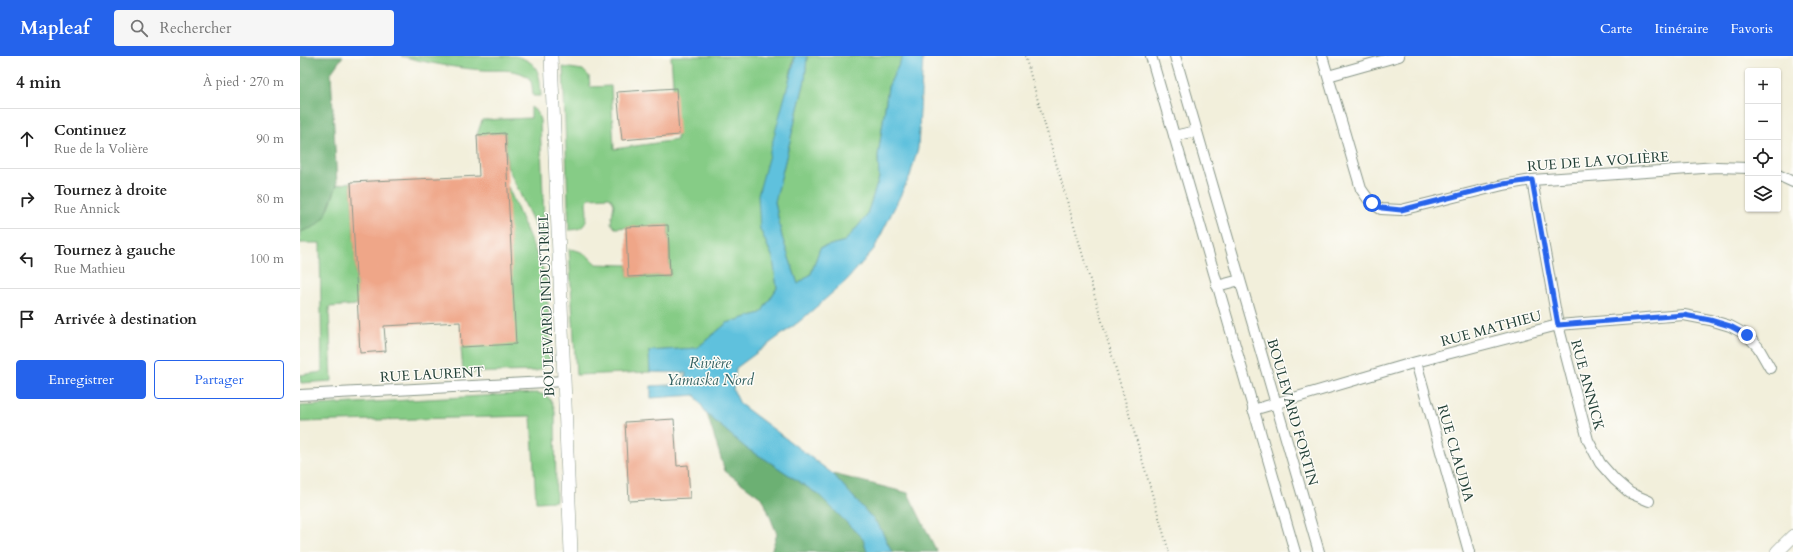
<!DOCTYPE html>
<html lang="fr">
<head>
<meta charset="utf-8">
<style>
  body { margin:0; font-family:Cardo,serif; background:#f6f6f6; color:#222 }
  .controls { position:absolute; right:12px; top:12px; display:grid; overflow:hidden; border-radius:4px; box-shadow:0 1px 3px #0004 }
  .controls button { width:36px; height:36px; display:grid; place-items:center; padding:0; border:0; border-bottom:1px solid #e0e0e0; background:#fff; color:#222; font:20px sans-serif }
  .stop { position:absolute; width:12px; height:12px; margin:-9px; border:3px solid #2563eb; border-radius:50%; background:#fff }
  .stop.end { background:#2563eb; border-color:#fff; box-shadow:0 1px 4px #0008 }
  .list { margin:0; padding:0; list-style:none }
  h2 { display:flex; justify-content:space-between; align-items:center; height:52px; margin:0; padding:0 16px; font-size:17px }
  h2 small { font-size:13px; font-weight:400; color:#767676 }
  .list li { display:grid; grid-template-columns:26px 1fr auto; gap:12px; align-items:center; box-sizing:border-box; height:60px; padding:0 16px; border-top:1px solid #e0e0e0 }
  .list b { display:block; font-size:15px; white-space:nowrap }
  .list p { margin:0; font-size:13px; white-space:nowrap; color:#767676 }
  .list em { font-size:13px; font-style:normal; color:#767676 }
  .actions { display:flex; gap:8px; padding:12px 16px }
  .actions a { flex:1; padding:9px 0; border:1px solid #2563eb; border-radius:4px; text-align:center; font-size:14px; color:#2563eb }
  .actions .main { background:#2563eb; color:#fff }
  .icon { flex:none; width:22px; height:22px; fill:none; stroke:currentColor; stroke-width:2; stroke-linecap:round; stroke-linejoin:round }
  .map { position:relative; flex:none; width:1493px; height:496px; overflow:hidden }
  header { display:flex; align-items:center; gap:24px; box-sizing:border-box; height:56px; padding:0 20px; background:#2563eb; color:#fff }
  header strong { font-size:19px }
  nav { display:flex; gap:22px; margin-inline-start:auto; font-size:14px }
  .search { width:280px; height:36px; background:#f6f6f6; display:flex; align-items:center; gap:10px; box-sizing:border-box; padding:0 14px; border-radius:4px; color:#767676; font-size:15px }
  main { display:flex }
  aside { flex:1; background:#fff }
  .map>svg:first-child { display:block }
  .green { fill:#86cc86; stroke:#52845d }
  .forest { fill:#6cb073; stroke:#467654 }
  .water { fill:#5fc1dd; stroke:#3f7f88 }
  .building { fill:#efa688 }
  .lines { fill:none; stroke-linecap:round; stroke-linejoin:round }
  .minor-casing { stroke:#889688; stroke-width:12 }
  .tertiary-casing { stroke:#889688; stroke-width:14 }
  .path { stroke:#889688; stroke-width:2; stroke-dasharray:1 3; stroke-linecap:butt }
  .minor { stroke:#fff; stroke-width:10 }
  .tertiary { stroke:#fff; stroke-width:13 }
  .route { stroke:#2563eb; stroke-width:5 }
  .labels { text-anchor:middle; stroke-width:3; stroke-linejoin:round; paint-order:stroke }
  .street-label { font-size:14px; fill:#1f3d34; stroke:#fdfcf7 }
  .water-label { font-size:15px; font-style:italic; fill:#2f5e5e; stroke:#fdfcf7 }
</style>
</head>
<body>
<header>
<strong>Mapleaf</strong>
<div class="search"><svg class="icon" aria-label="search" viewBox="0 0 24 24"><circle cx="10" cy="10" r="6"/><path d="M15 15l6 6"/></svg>Rechercher</div>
<nav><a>Carte</a><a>Itinéraire</a><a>Favoris</a></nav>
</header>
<main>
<aside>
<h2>4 min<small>À pied · 270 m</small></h2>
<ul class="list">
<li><svg class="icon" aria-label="ahead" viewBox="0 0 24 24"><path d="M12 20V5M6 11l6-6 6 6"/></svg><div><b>Continuez</b><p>Rue de la Volière</p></div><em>90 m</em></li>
<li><svg class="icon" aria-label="right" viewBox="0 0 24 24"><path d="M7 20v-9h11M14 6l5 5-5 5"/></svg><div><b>Tournez à droite</b><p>Rue Annick</p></div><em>80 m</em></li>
<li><svg class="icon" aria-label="left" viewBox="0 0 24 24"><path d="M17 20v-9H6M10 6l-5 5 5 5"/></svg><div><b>Tournez à gauche</b><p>Rue Mathieu</p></div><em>100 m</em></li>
<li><svg class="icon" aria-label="arrive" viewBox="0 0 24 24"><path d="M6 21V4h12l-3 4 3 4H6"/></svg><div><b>Arrivée à destination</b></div></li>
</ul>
<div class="actions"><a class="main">Enregistrer</a><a>Partager</a></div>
</aside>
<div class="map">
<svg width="1493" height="496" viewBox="0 0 1493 496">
  <rect width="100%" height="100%" fill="#fdfcf7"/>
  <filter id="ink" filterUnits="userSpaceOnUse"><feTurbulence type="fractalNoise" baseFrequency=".025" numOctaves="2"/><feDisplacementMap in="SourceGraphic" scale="8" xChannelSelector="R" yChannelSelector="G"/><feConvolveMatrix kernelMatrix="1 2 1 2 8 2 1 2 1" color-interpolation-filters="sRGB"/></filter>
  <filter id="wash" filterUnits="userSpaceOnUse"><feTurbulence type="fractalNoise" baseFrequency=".012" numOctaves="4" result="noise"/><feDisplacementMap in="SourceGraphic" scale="16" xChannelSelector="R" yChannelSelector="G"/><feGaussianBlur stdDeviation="0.9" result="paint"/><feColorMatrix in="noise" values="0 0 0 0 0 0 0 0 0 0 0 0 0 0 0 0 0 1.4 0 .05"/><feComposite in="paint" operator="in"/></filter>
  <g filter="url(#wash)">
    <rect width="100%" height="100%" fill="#f2efdb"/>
    <path class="green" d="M101,0H215C239,6 240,17 241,40H233C232,32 233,23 225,19C212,12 197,15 183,14C155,12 128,7 101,0Z
      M371,0H494L460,173L473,202L477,232L461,257L427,267L397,292L349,295L350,316L276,319L269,193C281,194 288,199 296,208L328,209V221L370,219L368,169L315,172L311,167L314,148L310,141L289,142L286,147C288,163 288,174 269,174L263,11L283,14L289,20L290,31L311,30L314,93L377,84Z
      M507,0H603L588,31L578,100L579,122L566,161L545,185L520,192L511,218L498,228L482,181L475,146L505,24Z
      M231,51L237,56L240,64L245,191L207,110L205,77L177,79L182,64L231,62Z
      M51,126L58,249L29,251L32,325L1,327L0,319L22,316L20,187H0V176C27,166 28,154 37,129Z
      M208,131L246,220L251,298C248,308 246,312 236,315L163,317L161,291Z
      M236,337C248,338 252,343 255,355L256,445L236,446L231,360L0,366V350Z"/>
    <path class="forest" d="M0,0H43L31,17L37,129L25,161L14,171L0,176Z
      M407,358L446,392L465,403L519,439L563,483L567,496H471L477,478L463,443L425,415Z
      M533,418L608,437L637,496H592L579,470Z"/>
    <path class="water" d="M494,0H507L505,24L475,146L482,181L498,228L511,218L520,192L545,185L566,161L579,122L578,100L588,31L603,0H623L618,92L610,120L574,193L546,225L500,265L436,312L433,333L440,348L533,418L579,470L592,496H567L563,483L519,439L465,403L446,392L407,358L395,339L351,342V330L385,328L386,317L350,316L349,295L397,292L427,267L461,257L477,232L473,202L460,173L458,139L494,7Z"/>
    <g id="blocks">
      <path class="building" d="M376,32L379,79L322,84L317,36Z
        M205,77L216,288L161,291L160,266L84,270L86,295L60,297L51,126L179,120L177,79Z
        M368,169L370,219L328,221L326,171Z
        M374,363L377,410L388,409L390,442L329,445L325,366Z"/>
    </g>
  </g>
  <g filter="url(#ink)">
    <use href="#blocks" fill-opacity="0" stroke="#889688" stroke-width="1"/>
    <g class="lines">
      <g class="minor-casing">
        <path id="minor" d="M851,0L995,496
          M875,0L1019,496
          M1022,0L1061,133L1071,147L1081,153L1101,154L1203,129L1232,124L1417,111L1448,112
          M1028,20L1099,0
          M874,80L896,75
          M1478,119L1493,126
          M1232,124L1258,269L1288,384L1300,407L1315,424L1330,437L1349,445
          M917,230L940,224
          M1116,306L1169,496
          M0,339L265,325
          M953,354L1116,306L1258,269L1384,259L1410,264L1430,270L1447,279L1458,291L1470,312"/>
      </g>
      <g class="tertiary-casing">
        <path id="tertiary" d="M251,0L271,496
          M1477,496L1493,480"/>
      </g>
      <path class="path" d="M725,0L869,496"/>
      <use href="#minor" class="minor"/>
      <use href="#tertiary" class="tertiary"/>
    </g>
  </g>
  <g class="lines" filter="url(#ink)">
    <path class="route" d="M1072,147L1082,152L1101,154L1203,128L1232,124L1258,269L1384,259L1410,264L1430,270L1447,279"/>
  </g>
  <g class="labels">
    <g class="street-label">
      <text transform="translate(1298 105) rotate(-4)" y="5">RUE DE LA VOLIÈRE</text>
      <text transform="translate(246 249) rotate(-92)" y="5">BOULEVARD INDUSTRIEL</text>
      <text transform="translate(1191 272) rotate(-15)" y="5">RUE MATHIEU</text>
      <text transform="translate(132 318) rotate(-3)" y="5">RUE LAURENT</text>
      <text transform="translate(1288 329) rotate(75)" y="5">RUE ANNICK</text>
      <text transform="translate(993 356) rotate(74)" y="5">BOULEVARD FORTIN</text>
      <text transform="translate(1156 397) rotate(74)" y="5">RUE CLAUDIA</text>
    </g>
    <g class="water-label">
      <text x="410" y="312">Rivière<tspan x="410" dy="17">Yamaska Nord</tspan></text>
    </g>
  </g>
</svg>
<div class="controls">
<button>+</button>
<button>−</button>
<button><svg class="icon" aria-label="locate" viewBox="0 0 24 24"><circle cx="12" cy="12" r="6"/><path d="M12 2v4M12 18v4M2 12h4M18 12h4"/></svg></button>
<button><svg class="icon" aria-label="layers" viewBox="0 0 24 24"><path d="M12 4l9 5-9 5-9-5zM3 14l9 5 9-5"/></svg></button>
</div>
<div class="stop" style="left:1072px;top:147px"></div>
<div class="stop end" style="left:1447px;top:279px"></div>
</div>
</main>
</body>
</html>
